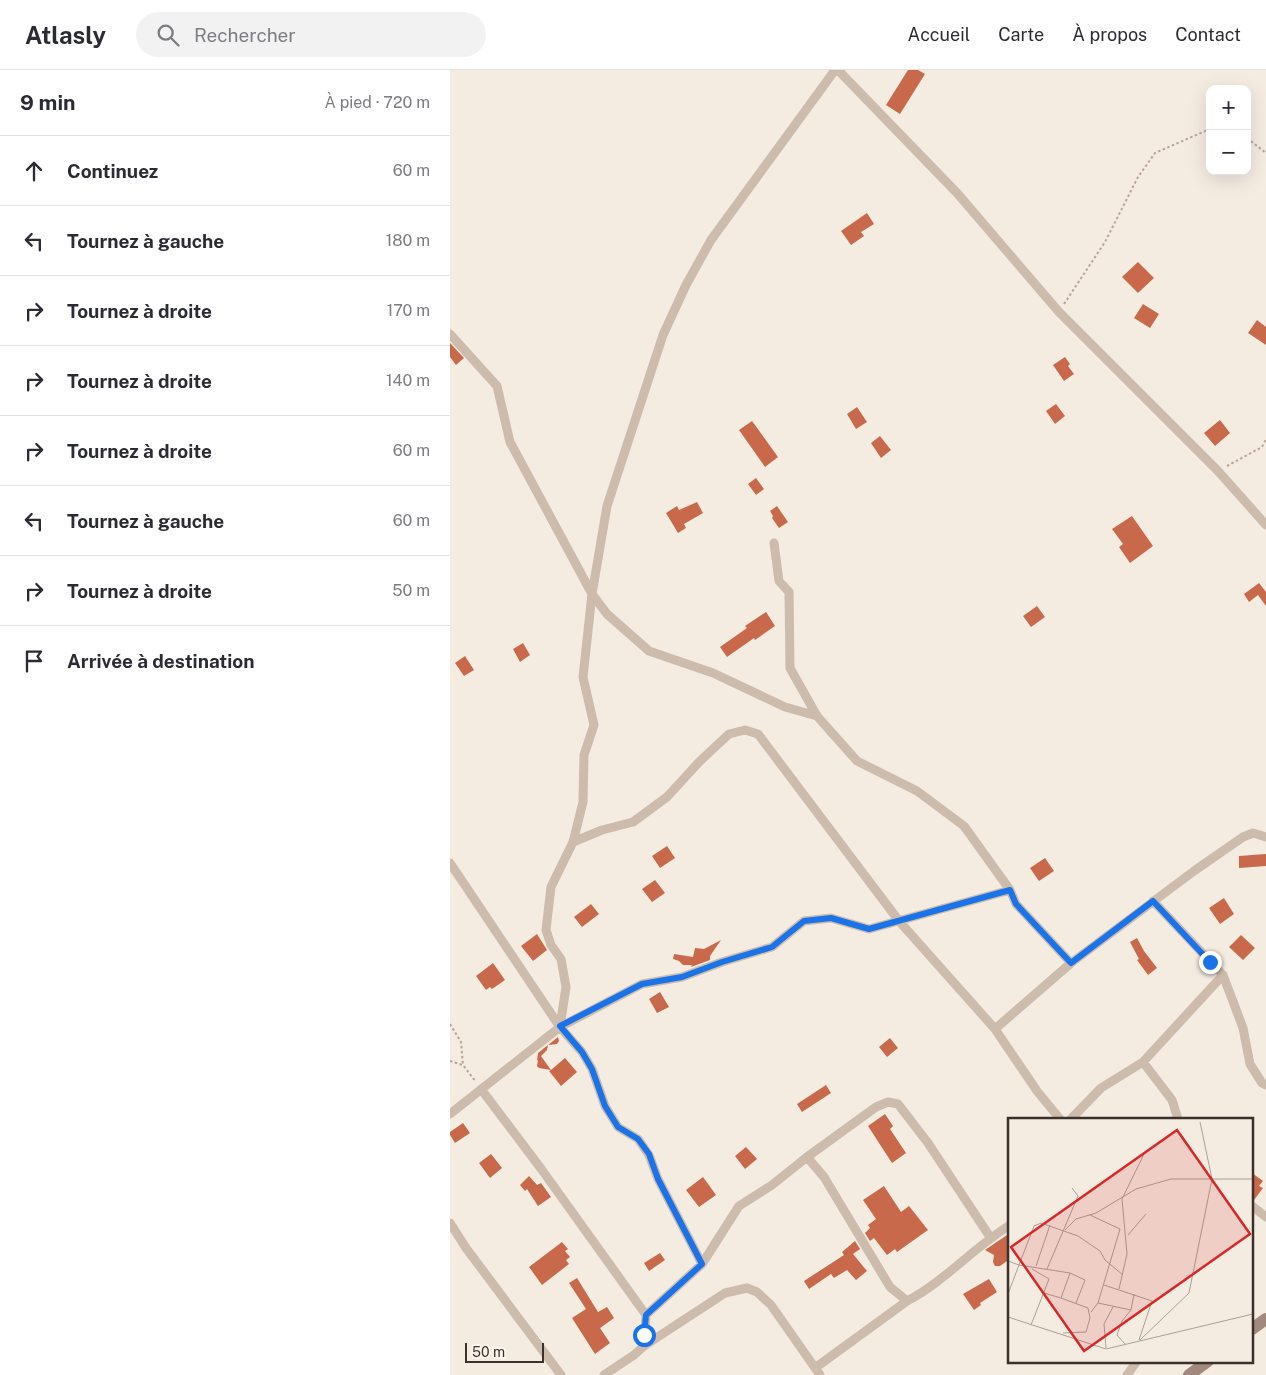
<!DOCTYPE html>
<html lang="fr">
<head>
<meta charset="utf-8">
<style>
  body { margin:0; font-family:"Public Sans",sans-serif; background:#f2f2f3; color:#2b2b33 }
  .controls { position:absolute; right:15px; top:15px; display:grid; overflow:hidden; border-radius:10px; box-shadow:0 5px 20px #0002 }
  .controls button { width:45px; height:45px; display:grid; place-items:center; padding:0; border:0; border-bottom:1px solid #e1e1e2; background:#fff; color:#2b2b33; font:25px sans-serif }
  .scale { position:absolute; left:15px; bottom:12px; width:79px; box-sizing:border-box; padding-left:5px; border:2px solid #3b302b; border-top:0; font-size:14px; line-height:18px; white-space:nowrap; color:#3b302b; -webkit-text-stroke:4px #fbf5ee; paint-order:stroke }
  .stop { position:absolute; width:15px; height:15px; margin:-11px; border:4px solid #1a73e8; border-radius:50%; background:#fff }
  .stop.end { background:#1a73e8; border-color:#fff; box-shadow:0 1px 5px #0008 }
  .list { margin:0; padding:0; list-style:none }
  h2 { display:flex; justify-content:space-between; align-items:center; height:65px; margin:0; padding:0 20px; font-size:21px }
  h2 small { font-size:16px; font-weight:400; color:#7c7c81 }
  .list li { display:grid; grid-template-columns:32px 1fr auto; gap:15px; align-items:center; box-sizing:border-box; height:70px; padding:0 20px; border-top:1px solid #e1e1e2 }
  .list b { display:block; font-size:19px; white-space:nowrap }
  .list em { font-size:16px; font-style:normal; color:#7c7c81 }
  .icon { flex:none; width:28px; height:28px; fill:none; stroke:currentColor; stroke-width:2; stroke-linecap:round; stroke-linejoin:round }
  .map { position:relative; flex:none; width:816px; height:1305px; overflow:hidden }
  header { display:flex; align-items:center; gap:30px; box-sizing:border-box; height:70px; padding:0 25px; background:#fff; border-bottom:1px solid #e1e1e2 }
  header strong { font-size:24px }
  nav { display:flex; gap:28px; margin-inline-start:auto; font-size:18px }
  .search { width:350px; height:45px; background:#f2f2f3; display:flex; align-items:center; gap:12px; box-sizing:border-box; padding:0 18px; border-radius:28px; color:#7c7c81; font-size:19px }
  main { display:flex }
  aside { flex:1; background:#fff }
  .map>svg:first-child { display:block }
  .building { fill:#c8694b }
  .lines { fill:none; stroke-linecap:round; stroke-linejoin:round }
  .path { stroke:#b9a596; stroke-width:2; stroke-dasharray:2.5 2.5; stroke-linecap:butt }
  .minor { stroke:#cdbbac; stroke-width:9 }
  .secondary { stroke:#a18a7d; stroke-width:12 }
  .route { stroke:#1a73e8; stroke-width:6 }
  .inset-road { fill:none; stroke:#aaa098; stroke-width:1 }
  .view { fill:#d62828; fill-opacity:0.15; stroke:#d62828; stroke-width:2.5 }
  .inset-edge { fill:none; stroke:#3b302b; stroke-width:2.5 }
</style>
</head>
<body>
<header>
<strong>Atlasly</strong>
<div class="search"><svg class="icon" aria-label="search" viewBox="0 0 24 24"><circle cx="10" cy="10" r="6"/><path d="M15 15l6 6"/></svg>Rechercher</div>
<nav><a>Accueil</a><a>Carte</a><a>À propos</a><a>Contact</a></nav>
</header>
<main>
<aside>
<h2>9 min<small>À pied · 720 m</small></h2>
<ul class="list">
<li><svg class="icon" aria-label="ahead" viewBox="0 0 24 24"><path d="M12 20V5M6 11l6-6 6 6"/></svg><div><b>Continuez</b></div><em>60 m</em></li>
<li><svg class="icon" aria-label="left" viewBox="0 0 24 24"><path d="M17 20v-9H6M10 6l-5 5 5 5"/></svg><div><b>Tournez à gauche</b></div><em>180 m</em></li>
<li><svg class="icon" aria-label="right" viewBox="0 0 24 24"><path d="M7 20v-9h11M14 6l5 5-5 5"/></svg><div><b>Tournez à droite</b></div><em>170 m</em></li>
<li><svg class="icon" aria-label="right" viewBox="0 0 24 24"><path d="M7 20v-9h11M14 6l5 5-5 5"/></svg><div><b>Tournez à droite</b></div><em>140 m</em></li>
<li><svg class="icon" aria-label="right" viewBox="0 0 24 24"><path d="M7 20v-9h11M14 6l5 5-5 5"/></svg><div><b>Tournez à droite</b></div><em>60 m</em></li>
<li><svg class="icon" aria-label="left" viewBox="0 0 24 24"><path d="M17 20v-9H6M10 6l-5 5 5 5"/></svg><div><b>Tournez à gauche</b></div><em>60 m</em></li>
<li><svg class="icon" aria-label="right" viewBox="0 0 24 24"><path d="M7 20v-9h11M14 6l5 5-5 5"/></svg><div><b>Tournez à droite</b></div><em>50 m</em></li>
<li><svg class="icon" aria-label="arrive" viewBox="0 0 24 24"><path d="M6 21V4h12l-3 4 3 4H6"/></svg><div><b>Arrivée à destination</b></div></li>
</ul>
</aside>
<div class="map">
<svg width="816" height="1305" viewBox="0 0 816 1305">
  <rect width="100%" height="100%" fill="#f4ebe1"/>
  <path class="building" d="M458,0H468L475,4L450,44L436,35Z
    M417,143L424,154L411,162L414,166L401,175L391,161Z
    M688,192L704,208L688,223L672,207Z
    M693,234L709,244L700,258L684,248Z
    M807,250L816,257V275L798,263Z
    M0,273L14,288L6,295L0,287Z
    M615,287L620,294L618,296L624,304L614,311L603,295Z
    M606,334L615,346L605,354L596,341Z
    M407,337L417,352L406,359L397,344Z
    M770,350L780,363L765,376L754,363Z
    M302,351L328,387L315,397L289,360Z
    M430,366L441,380L431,388L421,373Z
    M306,408L314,419L306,425L298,414Z
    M247,432L253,443L234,454L236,458L228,463L216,443L227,436L229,440Z
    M327,436L338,452L329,458L322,448L323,446L320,441Z
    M682,446L703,476L680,493L669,477L673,474L662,459Z
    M809,513L816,522V536L808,525L799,532L794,524Z
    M587,536L595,547L581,557L573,546Z
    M316,542L325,556L305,570L304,568L277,587L270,577L297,558L295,556Z
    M73,573L80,585L70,592L63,579Z
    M15,586L24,600L14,606L5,593Z
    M217,776L225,788L210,798L202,786Z
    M816,784V796L789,798V786Z
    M595,788L604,801L589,811L580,798Z
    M205,810L215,823L202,832L192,819Z
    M774,828L784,844L770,854L759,838Z
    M141,834L149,844L132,857L124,847Z
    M87,864L97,880L83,891L71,876Z
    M791,865L805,878L793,890L779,877Z
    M687,868L694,881L707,898L698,905L687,890L689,889L680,872Z
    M271,870L260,886V890L241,897L242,895H233L229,891L223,889L224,884L243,887L245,878L254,879Z
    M43,893L55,910L42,919L40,917L36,920L26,906Z
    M210,922L219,937L207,943L199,929Z
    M108,967L109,971L107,974L98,975L97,980L91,986L101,1000L115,988L127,1002L111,1016L99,1001L101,1000L89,998L87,996L88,990L87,991L88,983Z
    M440,968L448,978L437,987L429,977Z
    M376,1015L381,1023L352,1042L347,1034Z
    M435,1044L443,1056L440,1059L456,1083L442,1093L418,1056Z
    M13,1053L20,1063L5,1073L0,1065V1062Z
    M296,1077L307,1089L295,1099L285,1086Z
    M41,1084L52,1098L40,1108L29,1093Z
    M802,1103L813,1111L809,1116L813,1118L804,1130H802Z
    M79,1106L87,1115L91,1113L101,1127L88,1136L77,1119L75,1121L70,1115Z
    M253,1107L266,1125L249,1137L236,1120Z
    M434,1116L451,1142L459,1136L478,1160L447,1182L445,1179L437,1185L424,1168L420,1171L415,1163L420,1158L418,1155L426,1149L413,1130Z
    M560,1163V1189L550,1196H545L543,1192L544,1185L535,1180Z
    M405,1171L410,1179L403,1184L417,1201L406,1210L397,1200L384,1208L381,1204L359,1219L354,1211L394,1185L392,1182Z
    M112,1172L118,1179L115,1181L120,1187L116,1190L119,1194L92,1215L79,1197Z
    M210,1183L215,1190L199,1201L194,1193Z
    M127,1208L148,1242L157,1237L164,1248L150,1258L160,1273L145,1284L122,1248L136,1239L119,1213Z
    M539,1209L547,1222L530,1233L531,1235L524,1240L513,1224Z"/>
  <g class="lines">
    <path class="path" d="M797,68L816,83
      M614,234L655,172L688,107L705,83L760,59
      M777,396L812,377L816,369
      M0,954L11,972L13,995
      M0,991L13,995L26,1012"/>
    <path class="minor" d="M388,0L507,123L609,242L768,401L816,455
      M0,264L47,316L60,372L142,524L157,544L199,581L263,603L335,637L367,646L407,691L467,721L514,756L560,820L566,834L621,893
      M324,473L329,511L339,522L340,598L367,646
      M123,772L152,760L183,752L217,727L250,691L279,664L295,660L308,664L449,851L545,959L587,1021L610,1049
      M0,793L110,957L132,982L142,999L155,1036L168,1057L188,1069L199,1085L208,1109L252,1194
      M773,905L793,958L800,994L812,1013L816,1015
      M110,957L116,917L111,889L101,875L96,860L101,817L123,772L133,732L134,685L144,655L133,607L142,524L157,436L213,265L236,215L261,170L385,0
      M545,959L621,893L744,801L793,767L803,763L816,767
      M693,992L722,1030L728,1049
      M31,1019L92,1100L196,1245
      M0,1044L110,957L192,914L232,907L272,892L322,877L354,851L381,848L419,859L560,820
      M621,1049L651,1018L693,992L773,905L703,831
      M357,1087L426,1037L438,1032L448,1034L478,1073L540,1167
      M802,1136L816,1147
      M0,1153L16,1178L111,1305
      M194,1276L275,1223L297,1218L307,1222L321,1235L370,1305
      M365,1298L457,1231
      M154,1305L184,1285L194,1276L196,1245L252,1194L289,1136L322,1115L357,1087L374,1107L440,1217L457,1231C495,1211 523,1178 560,1155
      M677,1305L687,1291"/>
    <path class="secondary" d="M802,1259L816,1249
      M739,1305L758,1291"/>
  </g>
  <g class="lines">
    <path class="route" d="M194,1265L196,1245L252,1194L208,1109L199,1084L188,1069L168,1057L155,1036L142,999L132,982L110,956L192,914L232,907L272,892L322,877L354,851L381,848L419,859L560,820L566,834L621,893L703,831L760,892"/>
  </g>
  <g transform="translate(558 1048)">
    <rect width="245" height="245" fill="#f4ebe1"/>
    <path class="inset-road" d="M82,97L112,111L90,185L83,194M57,112L68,101L88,95L128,71L163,61H204L192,4M120,117L138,96M0,143L11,147L26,108L33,105L70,118L92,133L97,142L115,157M28,148L42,107M39,151L70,78L64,70M62,155L77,162L68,185M96,167L144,183L131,222M111,171L119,136L114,81L136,36M36,175L53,180M0,176L11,147L62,155L53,180L80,190L82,200L78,214L55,215M90,185L123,192L126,176M0,199L98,231L245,196M23,207L41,161L24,151M132,222L181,175L204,61H245M117,226L109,217L114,203L123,192M98,230L96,206L105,189"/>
    <path class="view" d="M169,12L242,116L76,233L3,129Z"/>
    <rect width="245" height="245" class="inset-edge"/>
  </g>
</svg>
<div class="controls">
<button>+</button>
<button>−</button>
</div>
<div class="scale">50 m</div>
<div class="stop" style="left:194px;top:1265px"></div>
<div class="stop end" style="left:760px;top:892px"></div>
</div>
</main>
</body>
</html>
